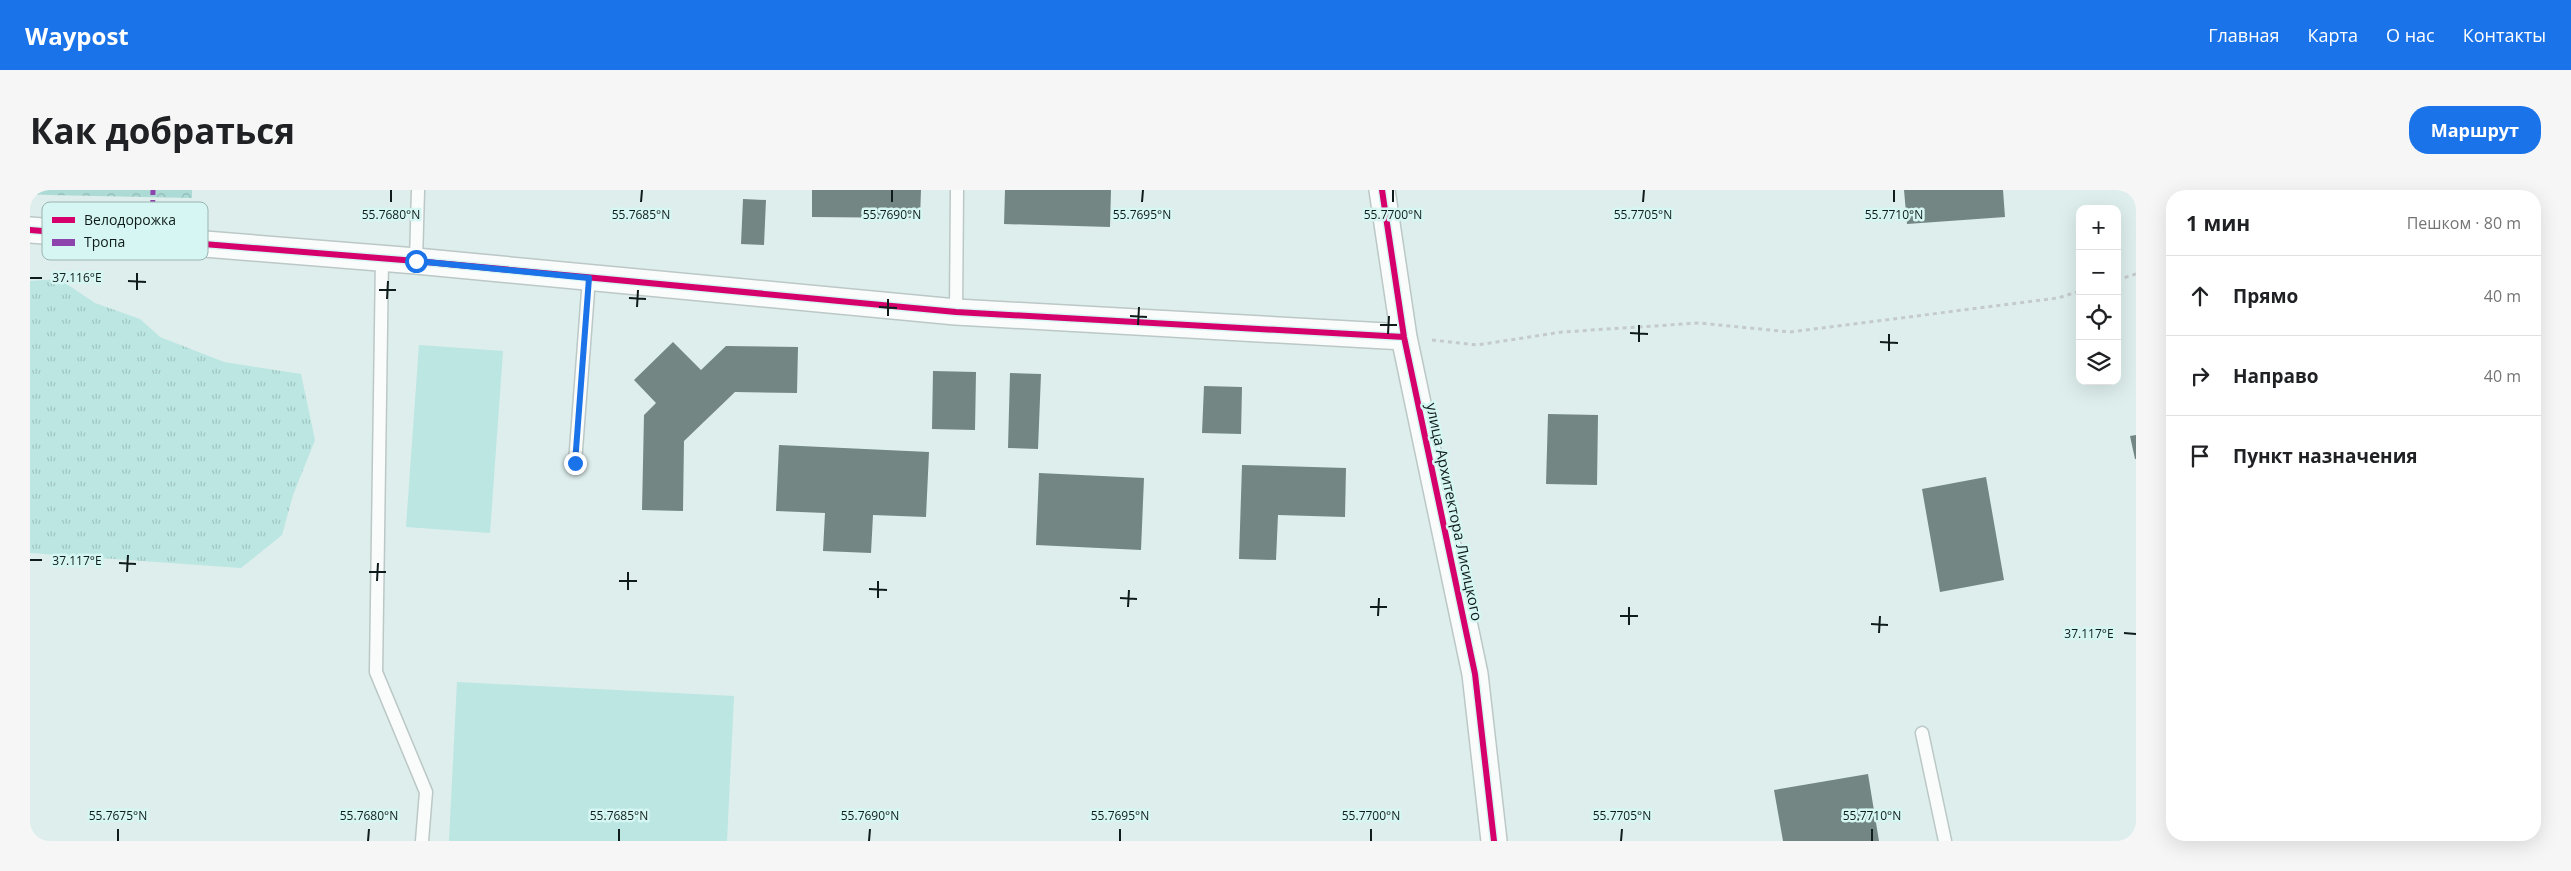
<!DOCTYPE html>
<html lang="ru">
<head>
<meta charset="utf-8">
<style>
  body { margin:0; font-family:"Open Sans",sans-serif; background:#f6f6f6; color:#202124 }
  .controls { position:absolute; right:15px; top:15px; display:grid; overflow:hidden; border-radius:10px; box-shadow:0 5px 20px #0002 }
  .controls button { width:45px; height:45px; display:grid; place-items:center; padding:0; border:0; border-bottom:1px solid #e0e0e0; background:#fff; color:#202124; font:25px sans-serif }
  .stop { position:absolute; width:15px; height:15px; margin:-11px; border:4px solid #1a73e8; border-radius:50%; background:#fff }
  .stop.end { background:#1a73e8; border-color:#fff; box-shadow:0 1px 5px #0008 }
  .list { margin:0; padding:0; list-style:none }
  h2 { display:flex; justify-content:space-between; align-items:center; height:65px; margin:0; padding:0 20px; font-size:21px }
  h2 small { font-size:16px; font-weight:400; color:#757577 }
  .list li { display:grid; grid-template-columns:32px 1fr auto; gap:15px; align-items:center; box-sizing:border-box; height:80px; padding:0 20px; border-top:1px solid #e0e0e0 }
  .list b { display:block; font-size:19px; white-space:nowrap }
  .list em { font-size:16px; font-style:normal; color:#757577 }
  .icon { flex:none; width:28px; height:28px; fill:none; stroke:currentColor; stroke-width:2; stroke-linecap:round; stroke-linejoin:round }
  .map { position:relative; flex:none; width:2106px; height:651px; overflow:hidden; border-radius:20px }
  header { display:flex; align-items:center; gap:30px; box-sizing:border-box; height:70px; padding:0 25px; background:#1a73e8; color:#fff }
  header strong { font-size:24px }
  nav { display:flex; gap:28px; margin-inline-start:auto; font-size:18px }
  .intro { display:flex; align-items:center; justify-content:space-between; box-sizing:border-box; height:120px; padding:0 30px }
  h1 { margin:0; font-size:35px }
  .button { padding:12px 22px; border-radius:20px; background:#1a73e8; color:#fff; font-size:18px; font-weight:700 }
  main { display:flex; gap:30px; padding:0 30px }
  aside { flex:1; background:#fff; border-radius:20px; box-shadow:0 5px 20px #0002 }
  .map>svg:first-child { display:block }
  .grass { fill:url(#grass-tufts) }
  .forest { fill:url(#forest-crowns) }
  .park { fill:#bbe6e2 }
  .building { fill:#738684 }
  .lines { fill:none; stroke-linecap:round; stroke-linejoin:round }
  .lane-casing { stroke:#bbc8c6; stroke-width:15 }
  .street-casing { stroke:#bbc8c6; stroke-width:28 }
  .path { stroke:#c4cbca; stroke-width:3; stroke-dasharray:4 4; stroke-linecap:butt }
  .lane { stroke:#fafcfc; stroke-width:12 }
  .street { stroke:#fafcfc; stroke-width:25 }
  .quiet { stroke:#8e44ad; stroke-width:5; stroke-dasharray:10 5; stroke-linecap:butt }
  .cycleway-casing { stroke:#d5f6f2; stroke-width:9 }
  .cycleway { stroke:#d6006c; stroke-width:6 }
  .route { stroke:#1a73e8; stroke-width:6 }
  .ticks { fill:none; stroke:#101c1b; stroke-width:2 }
  .labels { text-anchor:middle; stroke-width:5; stroke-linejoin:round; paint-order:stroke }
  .street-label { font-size:15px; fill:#101c1b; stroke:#d5f6f2 }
  .key { fill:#d5f6f2; stroke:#9ab5b2; stroke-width:1 }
  .key-label { font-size:14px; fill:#101c1b }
  .ticks-label { font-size:12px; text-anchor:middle; fill:#101c1b; stroke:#d5f6f2; stroke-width:5; stroke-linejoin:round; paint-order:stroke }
</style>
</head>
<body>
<header>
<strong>Waypost</strong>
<nav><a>Главная</a><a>Карта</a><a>О нас</a><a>Контакты</a></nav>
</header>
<div class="intro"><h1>Как добраться</h1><a class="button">Маршрут</a></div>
<main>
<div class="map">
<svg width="2106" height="651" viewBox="0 0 2106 651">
  <defs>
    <pattern id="grass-tufts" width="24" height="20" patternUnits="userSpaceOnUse" patternTransform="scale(1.25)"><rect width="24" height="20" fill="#bbe6e2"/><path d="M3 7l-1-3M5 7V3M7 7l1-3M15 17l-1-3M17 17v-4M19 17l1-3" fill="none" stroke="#a0c5c1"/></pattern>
    <pattern id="forest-crowns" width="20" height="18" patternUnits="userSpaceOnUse" patternTransform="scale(1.25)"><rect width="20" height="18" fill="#acdad5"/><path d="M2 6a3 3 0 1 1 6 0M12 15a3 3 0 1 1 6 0" fill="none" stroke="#93bab6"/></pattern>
  </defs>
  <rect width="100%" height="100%" fill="#ddeeec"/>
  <path class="grass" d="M29,89L65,113L110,129L130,147L194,172L271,184L285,250L263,305L252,345L211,378L0,363V91Z"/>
  <path class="forest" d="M0,0H162V8L19,5L0,4Z"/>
  <path class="park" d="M389,155L473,161L460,343L376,337Z
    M427,492L704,506L697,651H419Z"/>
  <path class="building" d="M782,0H891L890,28L782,27Z
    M975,0H1081L1080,37L974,34Z
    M1874,0H1973L1975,27L1877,34Z
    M713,9L736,10L734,55L711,54Z
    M643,152L671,180L696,156L768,157L767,203L705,202L654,251L653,321L612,320L614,225L626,213L604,190Z
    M903,181L946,182L945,240L902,239Z
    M980,183L1011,184L1008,259L978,258Z
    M1174,196L1212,197L1211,244L1172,243Z
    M1518,224L1568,225L1567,295L1516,294Z
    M2106,245V269H2105L2100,246Z
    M749,255L899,262L896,327L843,325L841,363L793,361L795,323L746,321Z
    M1212,275L1316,278L1315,327L1248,325L1246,370L1209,369Z
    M1009,283L1114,288L1111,360L1006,355Z
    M1956,287L1974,390L1910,402L1892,299Z
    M1838,584L1849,651H1753L1744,600Z"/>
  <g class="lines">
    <g class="lane-casing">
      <path id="lane" d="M352,69L346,482L396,602L392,651
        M386,71L388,0
        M926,122L927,0
        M545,273L559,88
        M1892,543L1915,651"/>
    </g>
    <g class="street-casing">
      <path id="street" d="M1352,0L1374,147L1445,484L1464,651
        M0,40L386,71L926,122L1374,147"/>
    </g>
    <path class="path" d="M2087,90L2106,84
      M1402,150L1447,155L1532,142L1669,133L1760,142L2028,108L2050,101"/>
    <use href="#lane" class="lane"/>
    <use href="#street" class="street"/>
    <path class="quiet" d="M122,50L123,0"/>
    <g class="cycleway-casing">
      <path id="cycleway" d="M1352,0L1374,147L1445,484L1464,651
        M0,40L386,71L926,122L1374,147"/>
    </g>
    <use href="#cycleway" class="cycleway"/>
  </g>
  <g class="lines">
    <path class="route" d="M386,71L559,88L545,273"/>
  </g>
  <path class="ticks" d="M361,12V0M611,12L612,0M862,12V0M1112,12L1113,0M1363,12V0M1613,12L1614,0M1864,12V0M0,88H12M98,91L116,92M107,100V83M349,100H366M599,108L616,109M357,109L358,91M607,117L608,100M849,117L867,118M858,126V109M1100,126L1117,127M1108,135L1109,117M1350,135H1367M1600,143L1618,144M1358,144L1359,126M1609,152V135M1850,152L1868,153M1859,161V144M0,370H12M89,373L106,374M97,382L98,365M339,382H356M347,391L348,373M589,391H607M839,399L857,400M598,400V382M848,408V391M1090,408L1107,409M1098,417L1099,400M1340,417H1357M1348,426L1349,408M1590,426H1608M1841,434L1858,435M1599,435V417M1849,443L1850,426M2094,443L2106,444M88,651V639M338,651L339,639M589,651V639M839,651L840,639M1090,651V639M1341,651V639M1591,651L1592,639M1842,651V639"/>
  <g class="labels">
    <g class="street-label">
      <text transform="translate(1424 322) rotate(78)" y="5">улица Архитектора Лисицкого</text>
    </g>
  </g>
  <rect x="12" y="12" width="166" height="58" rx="8" class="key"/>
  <rect x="22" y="27" width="23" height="6" fill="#d6006c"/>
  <rect x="22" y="49" width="23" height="7" fill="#8e44ad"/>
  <g class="key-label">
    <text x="54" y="35">Велодорожка</text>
    <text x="54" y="57">Тропа</text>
  </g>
  <g class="ticks-label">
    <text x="361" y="29">55.7680°N</text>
    <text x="611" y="29">55.7685°N</text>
    <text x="862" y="29">55.7690°N</text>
    <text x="1112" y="29">55.7695°N</text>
    <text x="1363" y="29">55.7700°N</text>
    <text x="1613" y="29">55.7705°N</text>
    <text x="1864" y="29">55.7710°N</text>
    <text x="47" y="92">37.116°E</text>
    <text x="47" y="375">37.117°E</text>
    <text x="2059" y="448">37.117°E</text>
    <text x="88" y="630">55.7675°N</text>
    <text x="339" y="630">55.7680°N</text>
    <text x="589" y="630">55.7685°N</text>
    <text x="840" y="630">55.7690°N</text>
    <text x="1090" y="630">55.7695°N</text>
    <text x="1341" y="630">55.7700°N</text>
    <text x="1592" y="630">55.7705°N</text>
    <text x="1842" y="630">55.7710°N</text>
  </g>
</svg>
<div class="controls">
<button>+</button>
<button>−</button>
<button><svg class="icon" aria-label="locate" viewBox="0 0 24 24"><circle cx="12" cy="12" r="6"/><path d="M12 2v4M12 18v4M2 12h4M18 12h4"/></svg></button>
<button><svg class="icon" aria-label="layers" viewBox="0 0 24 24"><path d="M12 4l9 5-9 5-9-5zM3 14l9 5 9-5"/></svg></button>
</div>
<div class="stop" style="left:386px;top:71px"></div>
<div class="stop end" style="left:545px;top:273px"></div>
</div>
<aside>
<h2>1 мин<small>Пешком · 80 m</small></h2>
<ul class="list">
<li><svg class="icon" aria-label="ahead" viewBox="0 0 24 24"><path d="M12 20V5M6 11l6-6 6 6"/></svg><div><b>Прямо</b></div><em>40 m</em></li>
<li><svg class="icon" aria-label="right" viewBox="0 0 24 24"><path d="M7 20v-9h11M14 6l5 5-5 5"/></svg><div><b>Направо</b></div><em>40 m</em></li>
<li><svg class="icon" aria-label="arrive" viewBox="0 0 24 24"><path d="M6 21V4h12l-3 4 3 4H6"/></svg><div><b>Пункт назначения</b></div></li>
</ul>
</aside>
</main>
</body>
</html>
